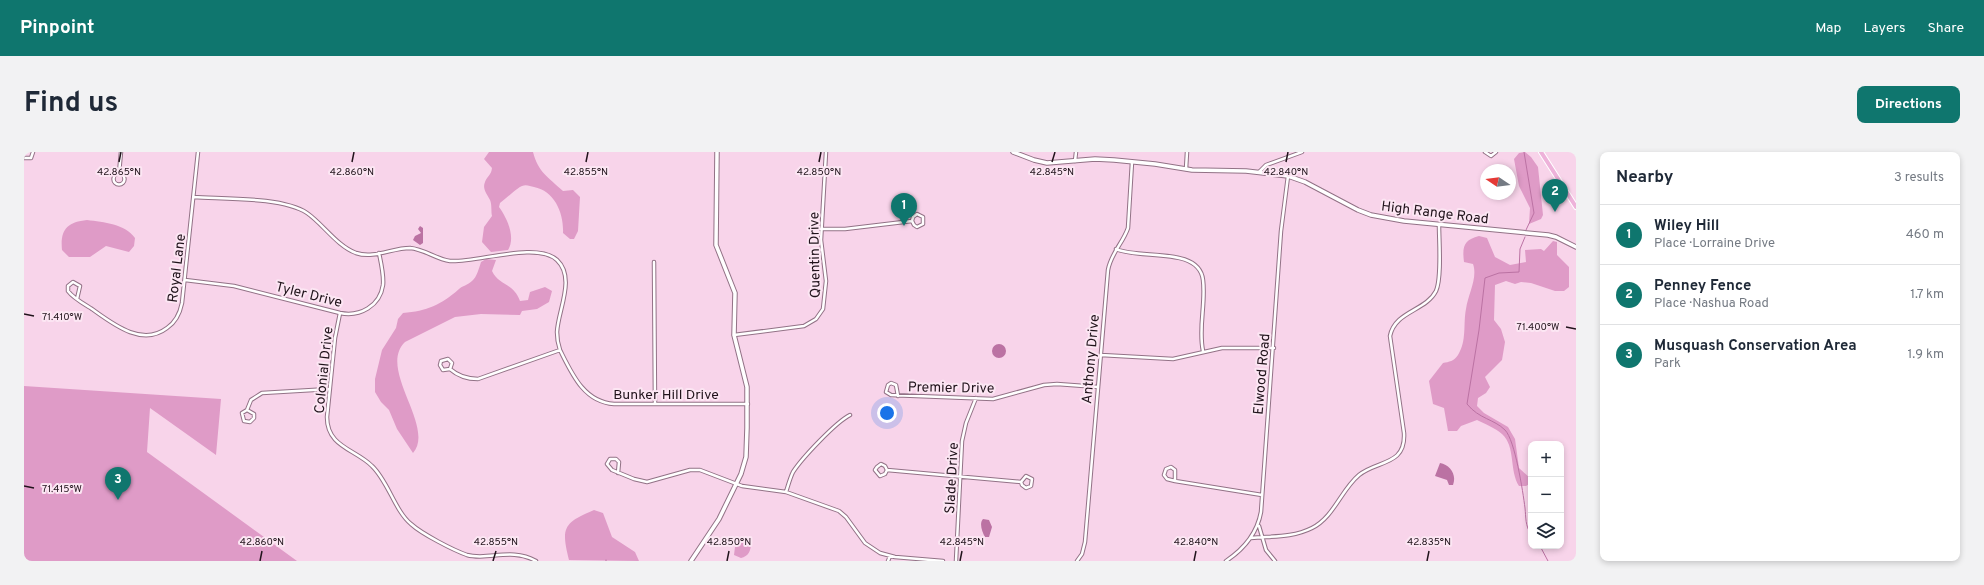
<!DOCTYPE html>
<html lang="en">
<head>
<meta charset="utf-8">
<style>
  body { margin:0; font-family:Overpass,sans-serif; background:#f2f2f3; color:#1f2937 }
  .controls { position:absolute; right:12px; bottom:12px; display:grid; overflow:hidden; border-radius:8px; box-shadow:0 2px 6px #0003 }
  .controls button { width:36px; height:36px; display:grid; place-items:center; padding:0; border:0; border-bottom:1px solid #e0e1e3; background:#fff; color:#1f2937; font:20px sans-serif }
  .compass { position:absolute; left:1456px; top:12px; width:36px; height:36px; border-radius:50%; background:#fff; box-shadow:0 2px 6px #0003; rotate:283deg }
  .you { position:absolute; left:863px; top:261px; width:14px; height:14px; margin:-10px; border:3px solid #fff; border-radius:50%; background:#1a73e8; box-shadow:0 0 0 6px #1a73e833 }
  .badge { display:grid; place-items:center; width:26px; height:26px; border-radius:50%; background:#0f766e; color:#fff; font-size:13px; font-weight:700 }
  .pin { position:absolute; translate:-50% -33px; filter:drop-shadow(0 1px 2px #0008) }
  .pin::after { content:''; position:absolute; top:21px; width:14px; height:12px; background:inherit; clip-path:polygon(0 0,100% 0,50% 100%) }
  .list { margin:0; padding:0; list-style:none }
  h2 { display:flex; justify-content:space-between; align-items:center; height:52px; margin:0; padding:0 16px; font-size:17px }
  h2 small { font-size:13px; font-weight:400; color:#747a83 }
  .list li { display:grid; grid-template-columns:26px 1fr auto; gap:12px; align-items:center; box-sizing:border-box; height:60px; padding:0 16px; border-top:1px solid #e0e1e3 }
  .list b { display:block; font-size:15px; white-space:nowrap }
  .list p { margin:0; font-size:13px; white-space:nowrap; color:#747a83 }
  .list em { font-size:13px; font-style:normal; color:#747a83 }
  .icon { flex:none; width:22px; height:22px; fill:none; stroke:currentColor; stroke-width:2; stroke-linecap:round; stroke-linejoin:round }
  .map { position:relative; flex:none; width:1552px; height:409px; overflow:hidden; border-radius:8px }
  header { display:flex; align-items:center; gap:24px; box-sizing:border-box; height:56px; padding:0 20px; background:#0f766e; color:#fff }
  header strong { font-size:19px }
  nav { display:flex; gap:22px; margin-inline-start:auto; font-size:14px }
  .intro { display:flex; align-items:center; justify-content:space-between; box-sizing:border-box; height:96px; padding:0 24px }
  h1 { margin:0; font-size:28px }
  .button { padding:10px 18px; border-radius:8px; background:#0f766e; color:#fff; font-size:14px; font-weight:700 }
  main { display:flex; gap:24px; padding:0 24px }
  aside { flex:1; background:#fff; border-radius:8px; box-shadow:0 2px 6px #0003 }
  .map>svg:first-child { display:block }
  .green { fill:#df9bc7 }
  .water { fill:#bb72a3 }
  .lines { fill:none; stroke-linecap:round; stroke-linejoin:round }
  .stream { stroke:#bb72a3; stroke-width:1 }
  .street-casing { stroke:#927286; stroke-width:4.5 }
  .secondary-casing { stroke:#927286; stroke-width:5.5 }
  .primary-casing { stroke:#fff; stroke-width:6 }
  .street { stroke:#fff; stroke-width:2.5 }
  .secondary { stroke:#fff; stroke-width:3.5 }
  .primary { stroke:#eeb2da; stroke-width:4 }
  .ticks { fill:none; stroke:#20131b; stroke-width:1.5 }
  .labels { text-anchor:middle; stroke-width:4; stroke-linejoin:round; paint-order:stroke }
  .street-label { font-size:14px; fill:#20131b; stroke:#fce6f3 }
  .ticks-label { font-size:10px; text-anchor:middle; fill:#20131b; stroke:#fce6f3; stroke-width:4; stroke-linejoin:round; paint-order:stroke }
</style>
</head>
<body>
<header>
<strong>Pinpoint</strong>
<nav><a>Map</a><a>Layers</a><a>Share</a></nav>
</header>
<div class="intro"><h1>Find us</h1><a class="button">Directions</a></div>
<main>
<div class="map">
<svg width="1552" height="409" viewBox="0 0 1552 409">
  <rect width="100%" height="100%" fill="#f8d4ea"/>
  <path class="green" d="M465,0H509C514,20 524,25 539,39L549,38L556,45L554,79L550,87H546L539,81C540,62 531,39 510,35C506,34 502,32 498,34C494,35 482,47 476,51L475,55C483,66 492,85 484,98L467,100L458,90L460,75L468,64C467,60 468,52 466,48C463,42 458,37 461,30C463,24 467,24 468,16L460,7Z
    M1501,0L1507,5L1514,15L1519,63L1517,67L1505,72L1506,56L1495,34L1490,7L1495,1Z
    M63,68C80,70 101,72 111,86L110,94L105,100L82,94L66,105H45L38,98C36,78 43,70 63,68Z
    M1455,84L1463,86L1471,105L1486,113L1502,110L1501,98L1517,97L1520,99L1529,89L1533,90V103L1545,115V135L1540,139H1531L1507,131L1497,130L1491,132L1482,129L1471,133L1470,168L1477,177L1481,190L1478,208L1461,225L1466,235L1462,241L1454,246L1453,254L1460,261L1484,275L1491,287L1495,316L1507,327V331L1502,334H1495C1485,318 1492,295 1478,282C1471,276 1461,272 1453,268L1437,274L1433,279H1424L1420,256L1409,252L1405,229L1419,211C1425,210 1430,209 1434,203C1443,189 1439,172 1442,157C1444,142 1454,126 1449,112L1440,110C1438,94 1440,88 1455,84Z
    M462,107L472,108L468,119C475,134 489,130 496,149L504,148L506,140L521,135L528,139L525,150L513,157L498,159L496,163L457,162L431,165L381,190C353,217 412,275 389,301L373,277L365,258L357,250L351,240V227L358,198L372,176L374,167L379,161C403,159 417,153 435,137C438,134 444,133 448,129C453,125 455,116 457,110Z
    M0,234L197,247L192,303L126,256L123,300L273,409H0Z
    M570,358L579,361L588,385L611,400L615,409L545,408C537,376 539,371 570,358Z
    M718,386H726C728,394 727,404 717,406L710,403L711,395Z"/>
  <path class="water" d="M396,74L399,76V91L396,93L389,88L391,84L397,81L394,77Z
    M968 199a7 7 0 1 1 14 0a7 7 0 1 1-14 0Z
    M1416,311C1426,313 1433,322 1429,333H1425L1423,328L1411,324Z
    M959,367L965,368L968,375L965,385H961C958,380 955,371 959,367Z"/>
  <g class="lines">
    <path class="stream" d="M1500,0L1510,61L1502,78
      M1501,85L1496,97L1495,120L1475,121L1461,126L1455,178L1443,252C1455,267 1470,267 1481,278C1491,288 1499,340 1501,356C1502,365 1501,374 1507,382
      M1516,394L1524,409
      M582,408V409"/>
    <g class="street-casing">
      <path id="street" d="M1461,0L1467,4L1472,0
        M0,6H7L9,0
        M1051,9L1052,0
        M1162,17L1163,0
        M1235,20L1242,13L1278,0
        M95,21L97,0
        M89.5 27a5.5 5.5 0 1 1 11 0a5.5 5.5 0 1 1-11 0Z
        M170,45C200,47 259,45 283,61C299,72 313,94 332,101C350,107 368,96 386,96C400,97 412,107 426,109C452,111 513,89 533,108C552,126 534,158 533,180C533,186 534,192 536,198
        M797,77H821L888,69L890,73L893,75L899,72V65L893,62L889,65L888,69
        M1092,97C1116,108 1175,94 1179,128C1182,152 1174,176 1179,199
        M630,110L631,252
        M161,128L210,134L316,161C336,165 356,154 359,133C360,123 357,111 355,101
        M53,147L56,134L49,130L44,134V139C49,146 60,152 68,157C89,172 118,195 143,176C152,170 156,161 158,151L174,0
        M316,161L311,186L303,265C303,295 331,297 348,314C364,329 371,359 387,372C398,382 429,398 443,403C464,409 487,395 512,409
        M710,183L780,174L792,167L799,157L802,129L797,88L802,0
        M1077,203L1149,207L1198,196H1250
        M426,217L419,218L416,213L417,209L424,207L428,211L426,217C434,224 443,227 454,227L536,198C548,222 560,250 590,252H724
        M874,244L872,233L867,231L864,233L862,240L867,243L969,247L1020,233L1033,232L1074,235
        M223,258L230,262V266L226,270L220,269L218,261L223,258L227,248L238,241L306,237
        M863,318L861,322L856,324L851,318L853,315L857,312L861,314L863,318L997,330L998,333L1002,336L1007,334L1008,327L1002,324L997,330
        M594,321L595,310L592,307H586L583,312L588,318L610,327L623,330L666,318H676L718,334L762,340L815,359L822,365L841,391L856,401L871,405L919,409
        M1151,329V318L1147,315L1142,317L1140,323L1143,327L1151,329L1238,343
        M762,340C764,334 766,326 769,320C778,306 812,270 826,263
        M1235,374L1242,398L1251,409
        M1227,386C1248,384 1268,386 1288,376C1310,365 1317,338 1335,323C1353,308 1382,314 1380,281L1366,184C1371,159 1402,159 1412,139C1418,126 1415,89 1415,73
        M864,409L866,404
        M932,409L938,289L942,271L952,246
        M1053,409L1058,402L1061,390L1084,118C1087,101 1099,91 1104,76L1108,10
        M1202,409C1220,397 1233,382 1237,360L1257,79L1264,24"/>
    </g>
    <g class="secondary-casing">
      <path id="secondary" d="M989,0L1010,8L1023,11L1071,7L1090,8L1131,12L1168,18L1222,19L1264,24L1281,30L1334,58L1347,63L1380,69L1524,83L1532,85L1552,95
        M667,409L695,367L717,322L722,305L723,276V235L710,183L711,141L692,93L693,0"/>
    </g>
    <g class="primary-casing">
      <path id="primary" d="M1517,0L1552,55"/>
    </g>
    <use href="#street" class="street"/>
    <use href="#secondary" class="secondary"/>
    <use href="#primary" class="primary"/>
  </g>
  <path class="ticks" d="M95,10L97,0M328,10L330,0M562,10L564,0M795,10L797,0M1028,10L1031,0M1262,10L1264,0M0,162L10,164M1542,175L1552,177M0,334L10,336M236,409L238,399M469,409L472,399M703,409L705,399M936,409L938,399M1170,409L1172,399M1403,409L1405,399"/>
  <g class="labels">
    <g class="street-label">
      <text transform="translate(1411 60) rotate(7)" y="5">High Range Road</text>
      <text transform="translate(790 103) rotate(-91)" y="5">Quentin Drive</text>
      <text transform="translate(152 116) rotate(-83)" y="5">Royal Lane</text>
      <text transform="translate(285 142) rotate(14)" y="5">Tyler Drive</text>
      <text transform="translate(1066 207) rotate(-85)" y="5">Anthony Drive</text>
      <text transform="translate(299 218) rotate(-84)" y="5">Colonial Drive</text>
      <text transform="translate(1237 222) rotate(-85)" y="5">Elwood Road</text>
      <text transform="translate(927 235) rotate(1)" y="5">Premier Drive</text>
      <text x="642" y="247">Bunker Hill Drive</text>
      <text transform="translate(927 326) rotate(-87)" y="5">Slade Drive</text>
    </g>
  </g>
  <g class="ticks-label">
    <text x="95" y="23">42.865°N</text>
    <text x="328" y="23">42.860°N</text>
    <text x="562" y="23">42.855°N</text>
    <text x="795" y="23">42.850°N</text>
    <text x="1028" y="23">42.845°N</text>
    <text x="1262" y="23">42.840°N</text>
    <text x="38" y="168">71.410°W</text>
    <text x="1514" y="178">71.400°W</text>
    <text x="38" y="340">71.415°W</text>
    <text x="238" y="393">42.860°N</text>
    <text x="472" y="393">42.855°N</text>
    <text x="705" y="393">42.850°N</text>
    <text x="938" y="393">42.845°N</text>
    <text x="1172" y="393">42.840°N</text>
    <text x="1405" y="393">42.835°N</text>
  </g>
</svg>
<div class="controls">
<button>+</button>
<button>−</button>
<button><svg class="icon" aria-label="layers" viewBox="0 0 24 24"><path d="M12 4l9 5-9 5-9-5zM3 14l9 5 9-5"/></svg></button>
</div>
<svg class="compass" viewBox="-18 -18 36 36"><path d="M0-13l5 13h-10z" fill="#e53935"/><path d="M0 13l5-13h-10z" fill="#747a83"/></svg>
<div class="you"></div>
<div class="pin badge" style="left:880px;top:74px">1</div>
<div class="pin badge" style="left:1531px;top:60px">2</div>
<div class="pin badge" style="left:94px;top:348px">3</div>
</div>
<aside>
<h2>Nearby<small>3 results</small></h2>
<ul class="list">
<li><span class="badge">1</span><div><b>Wiley Hill</b><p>Place · Lorraine Drive</p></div><em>460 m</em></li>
<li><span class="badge">2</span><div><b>Penney Fence</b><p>Place · Nashua Road</p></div><em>1.7 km</em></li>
<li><span class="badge">3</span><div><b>Musquash Conservation Area</b><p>Park</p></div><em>1.9 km</em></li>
</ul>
</aside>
</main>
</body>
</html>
